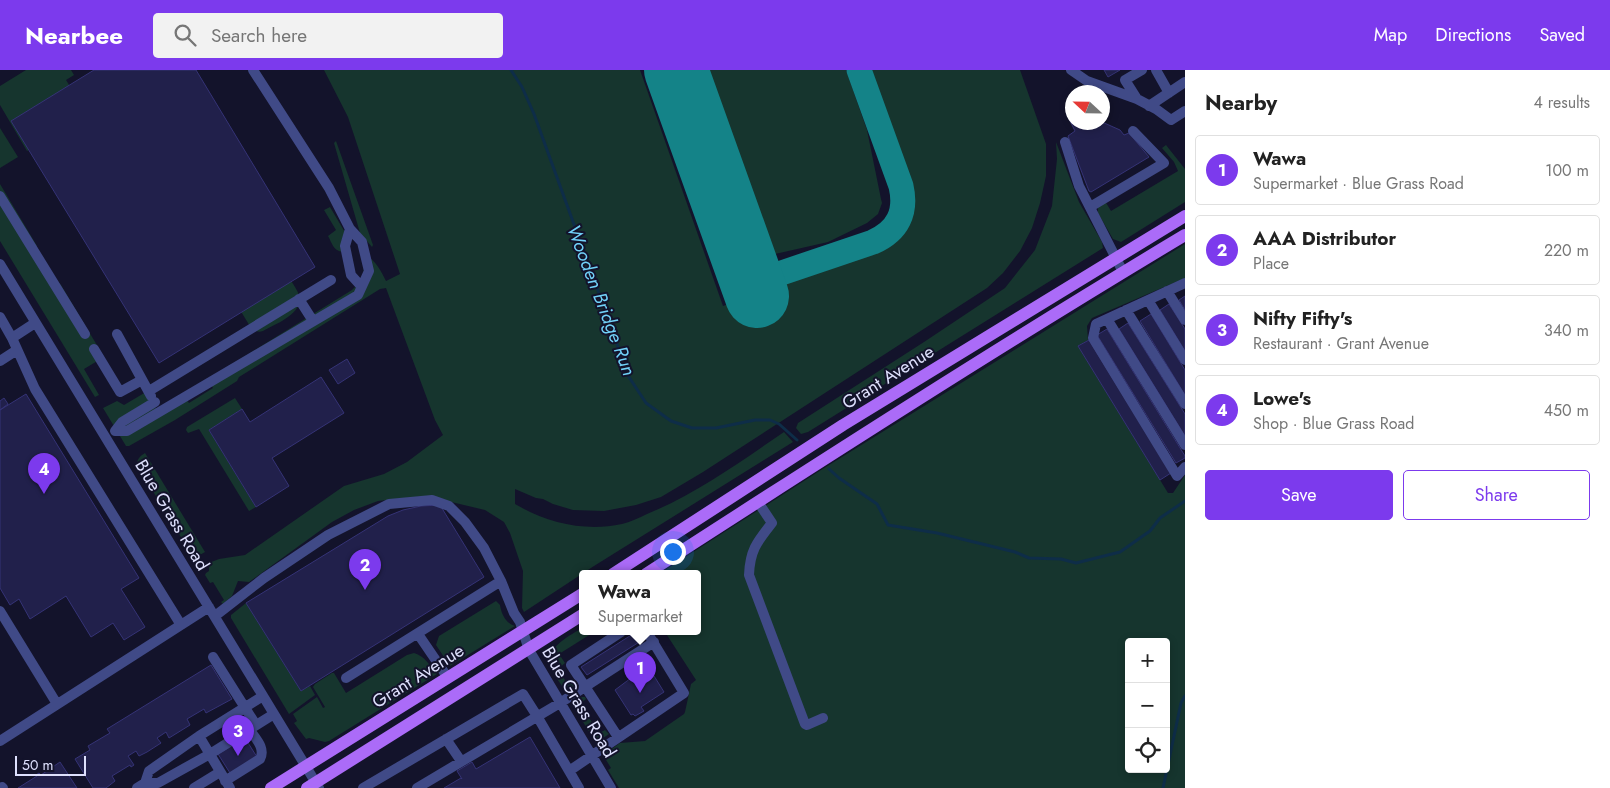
<!DOCTYPE html>
<html lang="en">
<head>
<meta charset="utf-8">
<style>
  body { margin:0; font-family:Jost,sans-serif; background:#f2f2f2; color:#222 }
  .controls { position:absolute; right:15px; bottom:15px; display:grid; overflow:hidden; border-radius:5px; box-shadow:0 2px 8px #0003 }
  .controls button { width:45px; height:45px; display:grid; place-items:center; padding:0; border:0; border-bottom:1px solid #e0e0e0; background:#fff; color:#222; font:25px sans-serif }
  .compass { position:absolute; left:1065px; top:15px; width:45px; height:45px; border-radius:50%; background:#fff; box-shadow:0 2px 8px #0003; rotate:292deg }
  .scale { position:absolute; left:15px; bottom:12px; width:71px; box-sizing:border-box; padding-left:5px; border:2px solid #dee0fd; border-top:0; font-size:14px; line-height:18px; white-space:nowrap; color:#dee0fd; -webkit-text-stroke:4px #13132b; paint-order:stroke }
  .you { position:absolute; left:672px; top:481px; width:18px; height:18px; margin:-12px; border:4px solid #fff; border-radius:50%; background:#1a73e8; box-shadow:0 0 0 8px #1a73e833 }
  .badge { display:grid; place-items:center; width:32px; height:32px; border-radius:50%; background:#7c3aed; color:#fff; font-size:16px; font-weight:700 }
  .pin { position:absolute; translate:-50% -41px; filter:drop-shadow(0 1px 2px #0008) }
  .pin::after { content:''; position:absolute; top:26px; width:18px; height:15px; background:inherit; clip-path:polygon(0 0,100% 0,50% 100%) }
  .popup { position:absolute; left:579px; top:500px; width:122px; height:65px; box-sizing:border-box; display:grid; place-content:center; border-radius:5px; background:#fff; filter:drop-shadow(0 1px 4px #0005); font-size:16px; white-space:nowrap; color:#767676 }
  .popup b { font-size:19px; color:#222 }
  .popup::after { content:''; position:absolute; left:50%; top:100%; margin-left:-10px; border:10px solid transparent; border-top-color:#fff }
  .list { margin:0; padding:0; list-style:none }
  h2 { display:flex; justify-content:space-between; align-items:center; height:65px; margin:0; padding:0 20px; font-size:21px }
  h2 small { font-size:16px; font-weight:400; color:#767676 }
  .list li { display:grid; grid-template-columns:32px 1fr auto; gap:15px; align-items:center; box-sizing:border-box; height:70px; margin:0 10px 10px; padding:0 10px; border:1px solid #e0e0e0; border-radius:5px }
  .list b { display:block; font-size:19px; white-space:nowrap }
  .list p { margin:0; font-size:16px; white-space:nowrap; color:#767676 }
  .list em { font-size:16px; font-style:normal; color:#767676 }
  .actions { display:flex; gap:10px; padding:15px 20px }
  .actions a { flex:1; padding:11px 0; border:1px solid #7c3aed; border-radius:5px; text-align:center; font-size:18px; color:#7c3aed }
  .actions .main { background:#7c3aed; color:#fff }
  .icon { flex:none; width:28px; height:28px; fill:none; stroke:currentColor; stroke-width:2; stroke-linecap:round; stroke-linejoin:round }
  .map { position:relative; flex:none; width:1185px; height:718px; overflow:hidden }
  header { display:flex; align-items:center; gap:30px; box-sizing:border-box; height:70px; padding:0 25px; background:#7c3aed; color:#fff }
  header strong { font-size:24px }
  nav { display:flex; gap:28px; margin-inline-start:auto; font-size:18px }
  .search { width:350px; height:45px; background:#f2f2f2; display:flex; align-items:center; gap:12px; box-sizing:border-box; padding:0 18px; border-radius:5px; color:#767676; font-size:19px }
  main { display:flex }
  aside { flex:1; background:#fff }
  .map>svg:first-child { display:block }
  .green { fill:#16352e; fill-rule:evenodd }
  .lines { fill:none; stroke-linecap:round; stroke-linejoin:round }
  .stream { stroke:#0e2d48; stroke-width:3 }
  .taxiway { stroke:#148388; stroke-width:25 }
  .runway { stroke:#148388; stroke-width:64 }
  .building { fill:#21204b; stroke:#353376 }
  .minor { stroke:#404a87; stroke-width:10 }
  .major { stroke:#ab6bf8; stroke-width:12 }
  .labels { text-anchor:middle; stroke-width:4; stroke-linejoin:round; paint-order:stroke }
  .street-label { font-size:18px; fill:#dee0fd; stroke:#13132b }
  .water-label { font-size:19px; font-style:italic; fill:#71d1f8; stroke:#13132b }
</style>
</head>
<body>
<header>
<strong>Nearbee</strong>
<div class="search"><svg class="icon" aria-label="search" viewBox="0 0 24 24"><circle cx="10" cy="10" r="6"/><path d="M15 15l6 6"/></svg>Search here</div>
<nav><a>Map</a><a>Directions</a><a>Saved</a></nav>
</header>
<main>
<div class="map">
<svg width="1185" height="718" viewBox="0 0 1185 718">
  <rect width="100%" height="100%" fill="#13132b"/>
  <path class="green" d="M26,0H71L74,5L66,10L71,18L32,78L27,81L0,35V16Z
    M324,0H640L723,236L875,182C906,166 917,147 909,112L869,0H1020L1046,74V106L1040,133L1032,158L1020,181L1003,203L987,218L703,402L661,427L636,435L604,441L573,440L553,434L543,429L536,428L515,419V434C547,453 585,462 622,454C630,452 639,448 647,444C696,424 740,392 784,362L793,372L594,496L524,542L522,538L523,501L510,463L504,452L485,440L426,426L378,431L354,440L332,452L249,512L238,511L232,526L223,534L221,532L224,530L213,512L210,513L205,505L206,503L209,501V493L219,489L245,485L344,416L384,404L407,392L443,365L435,350L386,218L380,219L239,307L237,311L175,350L129,376H126L103,338L117,331L124,335L146,322L157,340L186,329L189,333L213,318L208,309L352,220C364,209 364,200 366,185C376,191 381,201 386,211L400,204L348,47Z
    M709,0H846L867,60L881,129L882,133L878,144L867,153L828,172L775,184Z
    M0,58L18,87L0,98Z
    M336,71L373,175L372,177L360,163L334,73Z
    M1056,72L1079,132L1102,172L1103,178L808,362L801,364L796,358L798,353L924,272L1005,218L1035,180L1052,136L1057,89Z
    M1166,75L1185,99V132L1121,172L1113,169L1098,143V136L1105,131L1111,141L1178,101L1174,92L1162,78Z
    M0,114L37,176L29,181L61,215L104,287L84,299L99,325L95,327L0,171Z
    M330,137L346,164L342,182C333,180 332,173 328,166L336,160L324,140Z
    M1185,174V208L1092,248L1087,256L1088,270L1078,276L1168,423H1173L1185,405V718H619L608,700L611,698L603,685L620,673L645,671L684,644L685,642L691,614L696,610L665,562H698V504H659L821,400ZM1129,572H1166V699H1129Z
    M280,195C285,203 296,216 299,225C304,244 275,254 263,261C258,263 255,261 251,258L231,225Z
    M235,328L242,339L209,360L256,437L249,441L199,359L188,363L186,360L187,357Z
    M145,383L205,482L198,486L193,487L137,395C137,389 140,386 145,383Z
    M496,531L500,535C501,543 506,554 515,556L450,596L436,575L439,566Z
    M246,533L301,621L310,616L315,625L289,644L231,548V545Z
    M582,558V562H594L559,584L565,593L558,599L568,615L574,612L576,615L566,622C561,614 552,603 550,594C546,577 571,565 582,558Z
    M414,583C425,586 430,596 437,604L329,671L325,672L309,668L306,669L294,653L297,651L293,644L317,627L323,638L325,637L313,617L315,614L332,603H334L346,623L407,585Z
    M582,627H585L586,629L580,634L599,663L605,660L609,664L596,673L572,634Z"/>
  <g class="lines">
    <path class="stream" d="M511,0L522,17L534,44L613,262L627,304L646,333L671,351L692,358H716L755,350H770L779,354L797,370
      M829,399L839,408L877,434L888,455L937,463L1015,482L1029,488L1061,489L1076,493L1120,482L1150,461L1160,448L1185,431
      M1163,718L1181,633L1185,626"/>
    <path class="taxiway" d="M752,213L873,172C898,161 907,142 901,116L859,0"/>
    <path class="runway" d="M676,0L757,226"/>
  </g>
  <path class="building" d="M94,0H196L315,197L159,293L11,51Z
    M1104,0H1120L1108,7Z
    M1072,47V52H1102L1120,60L1124,65L1129,63L1149,87L1091,122L1089,121L1068,66L1075,61L1069,49Z
    M1185,226V240L1179,230Z
    M1169,234L1185,259V281L1160,240Z
    M1151,244L1185,300V325L1140,251Z
    M1128,253L1185,344V366L1119,259Z
    M1107,259L1185,386V388L1176,393L1097,265Z
    M1089,270L1171,403L1160,410L1078,276Z
    M347,289L355,303L338,314L329,300Z
    M321,307L344,343L272,388L289,416L256,437L209,360L242,339L250,352Z
    M26,324L139,508L121,519L145,557L124,570L113,553L91,567L66,526L30,549L19,529L10,535L0,518V340Z
    M4,328L8,334L0,340V331Z
    M440,435L484,507L301,621L246,533L388,446L403,440L421,436Z
    M636,562H640L644,569L587,605L581,597Z
    M211,595L232,629L206,643L204,639L187,649L190,655L169,668L166,662L157,668L161,673L147,682L139,686L136,681L128,686L134,695L131,697L130,695L112,706L115,711L106,718H93L75,689L90,680L88,676L110,663L107,659Z
    M647,599L649,602L651,601L664,622L641,637L644,641L635,646L633,644L631,645L615,620L639,602L640,604Z
    M530,667L560,718H444L461,708L462,709L457,701L472,692L476,699Z
    M245,668L257,687L230,703L218,684Z
    M60,692L77,718H18L37,706L36,705L39,703L41,705Z"/>
  <g class="lines">
    <path class="minor" d="M1071,0L1087,11L1137,29L1156,39L1171,50L1185,41
      M1156,0L1169,23
      M1137,29L1125,10L1142,0
      M1149,36L1185,12
      M1065,72L1079,116L1123,202
      M0,126L85,264
      M1090,137L1164,93L1133,61
      M350,159L345,176L351,205L361,216
      M0,194L319,718
      M1185,213L1096,254L1093,268L1177,406L1185,397
      M1167,221L1185,250
      M299,229L313,251
      M1148,230L1185,290
      M1126,240L1185,334
      M0,247L12,268L35,319L181,555
      M1107,249L1185,375
      M117,264L151,326
      M12,268L35,253
      M94,279L120,322L142,310
      M0,291L17,280
      M149,321L331,210
      M155,332L122,352L115,361H127L358,225L369,201L362,172L350,159L329,118L253,0
      M758,432L772,453C757,472 750,480 749,505L805,654L807,655L823,648
      M0,541L57,634
      M215,546L264,508L328,465L389,434L432,430L449,436L465,452L484,478L501,511L514,543L520,552L529,580L611,718
      M418,564L448,608
      M213,587L256,655
      M346,608L501,511
      M199,666L230,718
      M618,667L571,595L621,562
      M446,669L461,691
      M0,671L209,537
      M569,701L684,623L647,562
      M225,711L260,689C266,678 255,668 249,659
      M145,713H158L210,684L274,644
      M2,717L3,718
      M137,718L145,713L149,701L199,666L263,626
      M194,718L220,702
      M363,718L523,624L537,646L579,718
      M417,718L560,633L654,572"/>
    <path class="major" d="M613,504L843,355L1185,146
      M646,504C824,389 1003,274 1185,165
      M271,718L582,524
      M307,718L582,545"/>
  </g>
  <g class="labels">
    <g class="street-label">
      <text transform="translate(888 307) rotate(-32)" y="6">Grant Avenue</text>
      <text transform="translate(172 445) rotate(59)" y="6">Blue Grass Road</text>
      <text transform="translate(418 606) rotate(-32)" y="6">Grant Avenue</text>
      <text transform="translate(579 632) rotate(59)" y="6">Blue Grass Road</text>
    </g>
    <g class="water-label">
      <text transform="translate(602 230) rotate(69)" y="7">Wooden Bridge Run</text>
    </g>
  </g>
</svg>
<div class="controls">
<button>+</button>
<button>−</button>
<button><svg class="icon" aria-label="locate" viewBox="0 0 24 24"><circle cx="12" cy="12" r="6"/><path d="M12 2v4M12 18v4M2 12h4M18 12h4"/></svg></button>
</div>
<svg class="compass" viewBox="-18 -18 36 36"><path d="M0-13l5 13h-10z" fill="#e53935"/><path d="M0 13l5-13h-10z" fill="#767676"/></svg>
<div class="scale">50 m</div>
<div class="you"></div>
<div class="pin badge" style="left:640px;top:623px">1</div>
<div class="popup"><b>Wawa</b>Supermarket</div>
<div class="pin badge" style="left:365px;top:520px">2</div>
<div class="pin badge" style="left:238px;top:686px">3</div>
<div class="pin badge" style="left:44px;top:424px">4</div>
</div>
<aside>
<h2>Nearby<small>4 results</small></h2>
<ul class="list">
<li><span class="badge">1</span><div><b>Wawa</b><p>Supermarket · Blue Grass Road</p></div><em>100 m</em></li>
<li><span class="badge">2</span><div><b>AAA Distributor</b><p>Place</p></div><em>220 m</em></li>
<li><span class="badge">3</span><div><b>Nifty Fifty's</b><p>Restaurant · Grant Avenue</p></div><em>340 m</em></li>
<li><span class="badge">4</span><div><b>Lowe's</b><p>Shop · Blue Grass Road</p></div><em>450 m</em></li>
</ul>
<div class="actions"><a class="main">Save</a><a>Share</a></div>
</aside>
</main>
</body>
</html>
